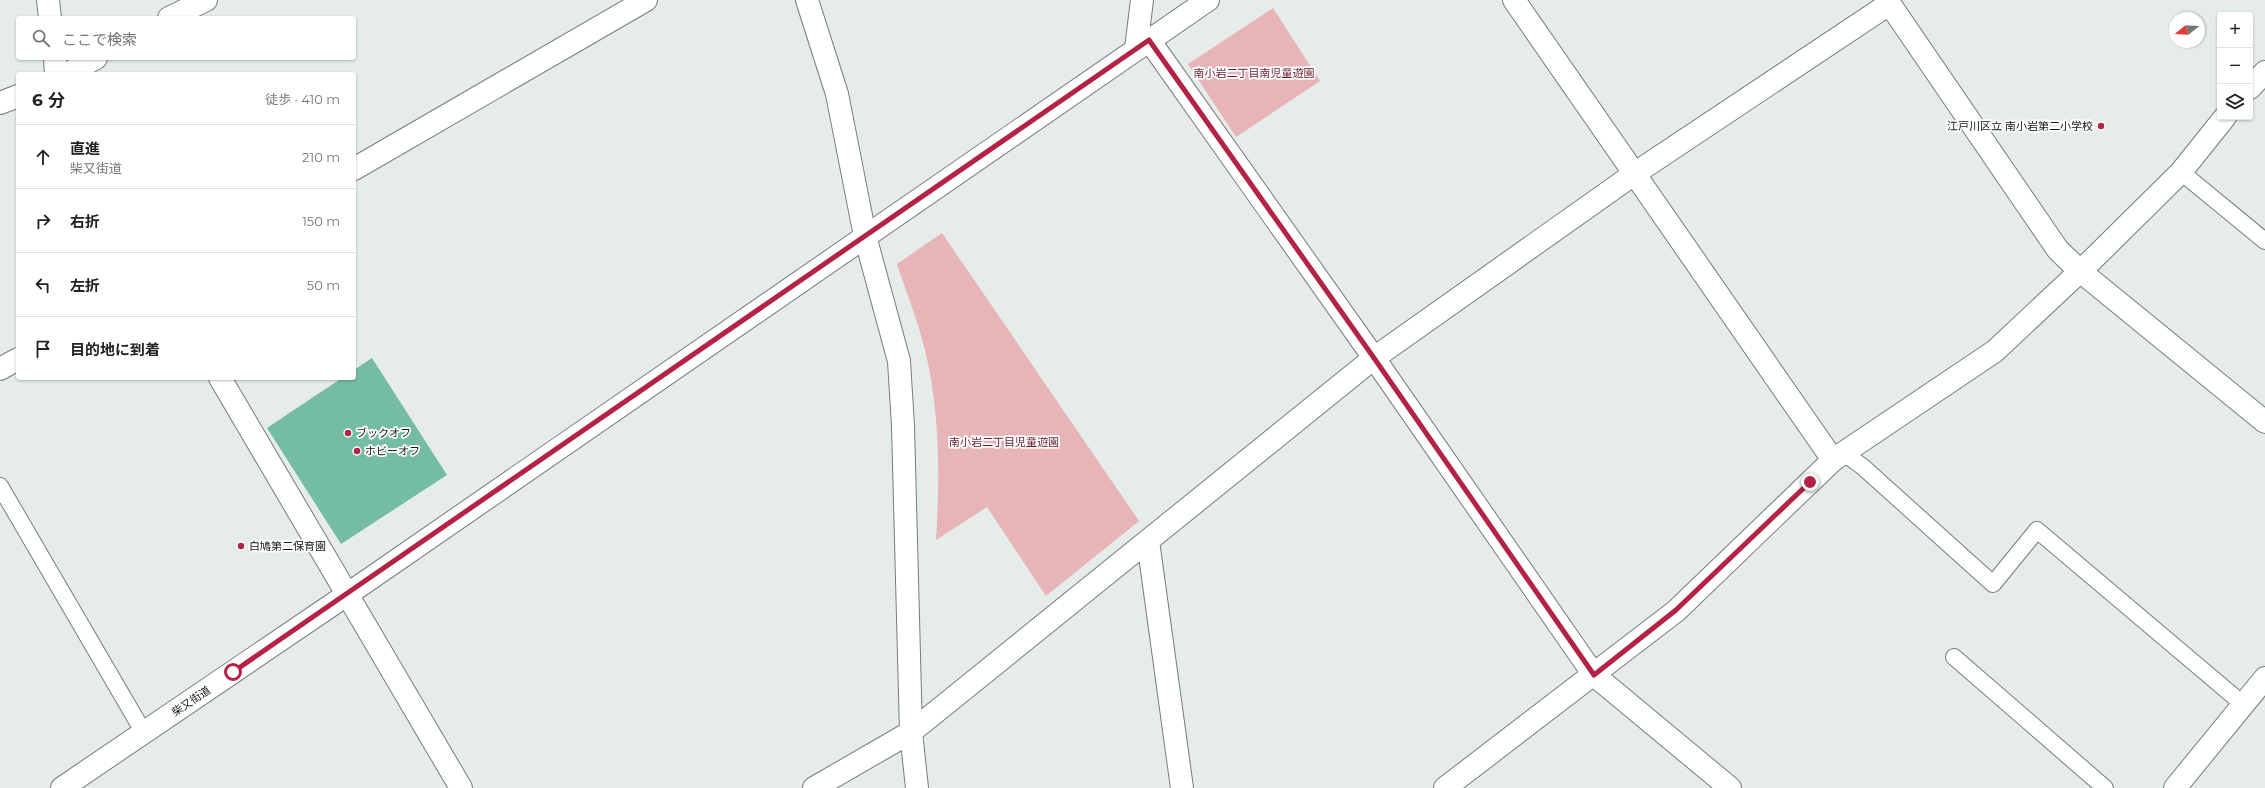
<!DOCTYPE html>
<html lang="ja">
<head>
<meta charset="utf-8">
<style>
  body { margin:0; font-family:Montserrat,"Noto Sans JP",sans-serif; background:#f2f2f2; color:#222 }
  .controls { position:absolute; right:12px; top:12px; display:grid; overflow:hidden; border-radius:4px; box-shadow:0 1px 3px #0004 }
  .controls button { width:36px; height:36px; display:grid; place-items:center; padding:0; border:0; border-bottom:1px solid #e0e0e0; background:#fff; color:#222; font:20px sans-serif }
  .compass { position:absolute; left:2169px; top:12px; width:36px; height:36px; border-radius:50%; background:#fff; box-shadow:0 1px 3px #0004; rotate:252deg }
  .stop { position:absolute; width:12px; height:12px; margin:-9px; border:3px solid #b42246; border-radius:50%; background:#fff }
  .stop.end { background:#b42246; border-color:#fff; box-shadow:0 1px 4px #0008 }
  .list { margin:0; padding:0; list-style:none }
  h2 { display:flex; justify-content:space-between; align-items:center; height:52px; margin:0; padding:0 16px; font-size:17px }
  h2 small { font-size:13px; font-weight:400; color:#767676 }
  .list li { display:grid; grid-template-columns:26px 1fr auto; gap:12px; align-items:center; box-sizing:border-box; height:64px; padding:0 16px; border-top:1px solid #e0e0e0 }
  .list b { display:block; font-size:15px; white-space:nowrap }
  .list p { margin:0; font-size:13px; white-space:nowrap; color:#767676 }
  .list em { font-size:13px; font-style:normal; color:#767676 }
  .icon { flex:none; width:22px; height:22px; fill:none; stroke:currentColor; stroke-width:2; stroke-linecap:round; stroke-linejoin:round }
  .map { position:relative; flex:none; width:2265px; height:788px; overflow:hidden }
  .search { position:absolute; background:#fff; box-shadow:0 1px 3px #0004; left:16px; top:16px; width:340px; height:44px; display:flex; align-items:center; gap:10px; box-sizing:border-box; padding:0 14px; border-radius:4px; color:#767676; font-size:15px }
  .panel { position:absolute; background:#fff; box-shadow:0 1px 3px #0004; left:16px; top:72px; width:340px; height:308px; border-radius:4px }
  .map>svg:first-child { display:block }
  .green { fill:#e7b4b8 }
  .building { fill:#75bca7 }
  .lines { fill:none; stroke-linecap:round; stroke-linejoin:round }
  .lane-casing { stroke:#767c7a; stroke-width:18 }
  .street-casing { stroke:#767c7a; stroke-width:24 }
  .secondary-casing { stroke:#767c7a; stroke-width:24 }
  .lane { stroke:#fff; stroke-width:16 }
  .street { stroke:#fff; stroke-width:22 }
  .secondary { stroke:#fff; stroke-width:22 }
  .route { stroke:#b42246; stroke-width:5 }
  .poi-dot { fill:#b42246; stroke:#fff; stroke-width:1.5 }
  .labels { text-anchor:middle; stroke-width:3.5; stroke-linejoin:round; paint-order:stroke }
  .park-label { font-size:11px; fill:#691c2b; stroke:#fff }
  .poi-label { font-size:11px; fill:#141615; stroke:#fff; text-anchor:start }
  .street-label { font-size:11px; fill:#141615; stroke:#fff }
</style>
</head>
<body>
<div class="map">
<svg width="2265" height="788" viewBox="0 0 2265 788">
  <rect width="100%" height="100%" fill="#e5ece9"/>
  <path class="green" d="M1273,8L1320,81L1236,137L1188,64Z
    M942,233L1139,521L1046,596L987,507L936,540C940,478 940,411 925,350C918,321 906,292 897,264Z"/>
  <path class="building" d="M372,358L447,475L341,544L267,428L342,378H354V370Z"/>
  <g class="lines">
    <g class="lane-casing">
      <path id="lane" d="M2181,172L2265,241
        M1844,453L1863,467L1993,584L2037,530L2244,705
        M0,486L144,733
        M1954,657L2105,788"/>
    </g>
    <g class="street-casing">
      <path id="street" d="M48,0L50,18
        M807,0L837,94L865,236L899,361L903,426L911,732L917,788
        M1514,0L1833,460
        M1887,0L2058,250L2080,271L2265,422
        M169,18L206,0
        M1149,40L1374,358L1594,675L1730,788
        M1136,49L1142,0
        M55,58L56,74
        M67,74L96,58
        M0,103L18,96
        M354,169L646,0
        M0,369L18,359
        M220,378L461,788
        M1148,541L1182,788
        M814,788L911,732L1374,358L1634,174L1889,4
        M2175,788L2265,678"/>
    </g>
    <g class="secondary-casing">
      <path id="secondary" d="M2250,88L2265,72
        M62,788L348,594L1208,0
        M1445,788L1676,611L1833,460L1995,351L2093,259L2181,172L2225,117"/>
    </g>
    <use href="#lane" class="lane"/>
    <use href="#street" class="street"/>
    <use href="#secondary" class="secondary"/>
  </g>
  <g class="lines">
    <path class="route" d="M233,672L1149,40L1374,358L1594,675L1676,610L1810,482"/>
  </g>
  <g class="poi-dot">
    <circle cx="2101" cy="126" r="4"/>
    <circle cx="348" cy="433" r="4"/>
    <circle cx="357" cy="451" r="4"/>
    <circle cx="241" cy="546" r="4"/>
  </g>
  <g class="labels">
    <g class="park-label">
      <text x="1254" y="77">南小岩二丁目南児童遊園</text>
      <text x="1004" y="446">南小岩二丁目児童遊園</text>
    </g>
    <g class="poi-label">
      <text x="2093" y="130" text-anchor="end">江戸川区立 南小岩第二小学校</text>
      <text x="356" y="437">ブックオフ</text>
      <text x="365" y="455">ホビーオフ</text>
      <text x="249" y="550">白鳩第二保育園</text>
    </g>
    <g class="street-label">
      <text transform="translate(191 701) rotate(-34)" y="4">柴又街道</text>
    </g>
  </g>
</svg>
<div class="controls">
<button>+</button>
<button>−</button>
<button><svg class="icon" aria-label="layers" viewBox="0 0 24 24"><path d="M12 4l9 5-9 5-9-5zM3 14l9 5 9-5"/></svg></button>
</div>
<svg class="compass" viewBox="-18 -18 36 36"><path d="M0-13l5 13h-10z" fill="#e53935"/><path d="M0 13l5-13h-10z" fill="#767676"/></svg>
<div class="stop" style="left:233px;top:672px"></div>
<div class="stop end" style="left:1810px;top:482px"></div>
<div class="search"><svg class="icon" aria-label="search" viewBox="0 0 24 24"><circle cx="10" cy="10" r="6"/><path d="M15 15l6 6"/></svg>ここで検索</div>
<section class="panel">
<h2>6 分<small>徒歩 · 410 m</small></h2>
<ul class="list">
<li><svg class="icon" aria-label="ahead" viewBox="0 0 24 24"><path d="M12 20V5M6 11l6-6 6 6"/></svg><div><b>直進</b><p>柴又街道</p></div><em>210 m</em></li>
<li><svg class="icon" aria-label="right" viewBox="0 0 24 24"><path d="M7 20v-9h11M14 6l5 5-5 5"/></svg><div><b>右折</b></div><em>150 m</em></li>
<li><svg class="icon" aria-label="left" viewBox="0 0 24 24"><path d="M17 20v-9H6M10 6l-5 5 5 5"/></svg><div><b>左折</b></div><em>50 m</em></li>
<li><svg class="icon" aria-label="arrive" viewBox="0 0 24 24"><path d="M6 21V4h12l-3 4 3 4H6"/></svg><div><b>目的地に到着</b></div></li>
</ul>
</section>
</div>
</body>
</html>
